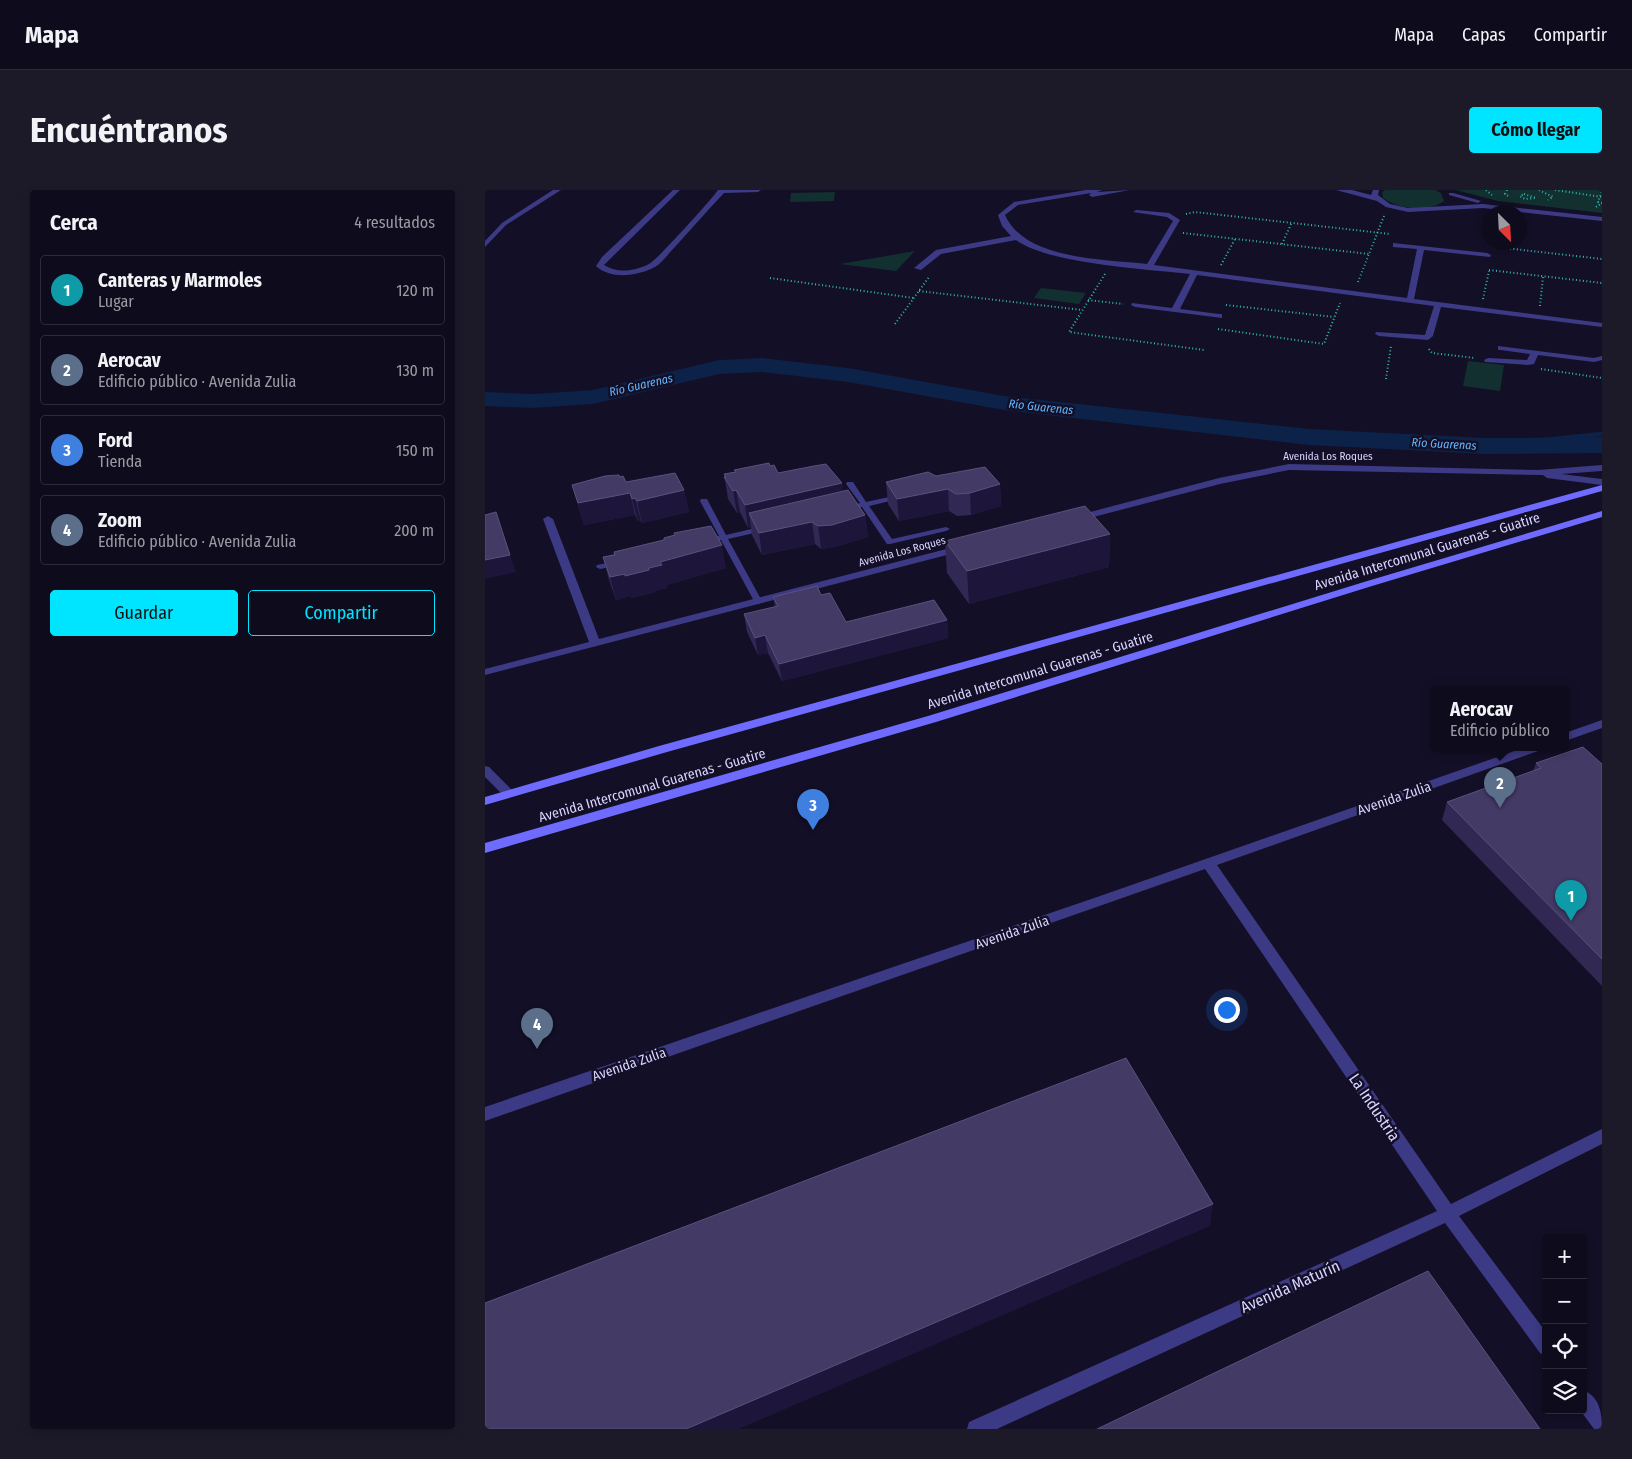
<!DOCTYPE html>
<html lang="es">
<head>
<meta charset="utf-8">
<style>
  body { margin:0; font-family:"Fira Sans Condensed",sans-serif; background:#1c1929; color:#f1f3f6 }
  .controls { position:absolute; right:15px; bottom:15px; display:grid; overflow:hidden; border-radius:5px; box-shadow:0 2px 8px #0003 }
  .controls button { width:45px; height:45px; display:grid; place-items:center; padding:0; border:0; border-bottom:1px solid #2e2b3b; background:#0e0b1c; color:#f1f3f6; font:25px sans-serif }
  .compass { position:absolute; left:997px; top:15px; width:45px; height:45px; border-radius:50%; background:#0e0b1c; box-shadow:0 2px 8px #0003; rotate:156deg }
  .you { position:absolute; left:741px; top:819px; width:18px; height:18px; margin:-12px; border:4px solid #fff; border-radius:50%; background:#1a73e8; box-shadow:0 0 0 8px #1a73e833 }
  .badge { display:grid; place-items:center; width:32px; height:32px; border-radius:50%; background:#00e5ff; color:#fff; font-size:16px; font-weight:700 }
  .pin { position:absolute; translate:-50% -41px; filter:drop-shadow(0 1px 2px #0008) }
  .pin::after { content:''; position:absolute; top:26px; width:18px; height:15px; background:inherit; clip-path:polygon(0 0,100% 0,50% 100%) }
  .popup { position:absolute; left:946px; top:496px; width:138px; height:65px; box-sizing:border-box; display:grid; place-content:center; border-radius:5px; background:#0e0b1c; filter:drop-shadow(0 1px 4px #0005); font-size:16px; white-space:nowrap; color:#9b9ba3 }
  .popup b { font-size:19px; color:#f1f3f6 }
  .popup::after { content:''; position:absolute; left:50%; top:100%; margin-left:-10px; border:10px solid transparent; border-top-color:#0e0b1c }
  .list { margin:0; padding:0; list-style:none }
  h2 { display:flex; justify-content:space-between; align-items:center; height:65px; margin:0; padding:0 20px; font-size:21px }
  h2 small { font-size:16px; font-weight:400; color:#9b9ba3 }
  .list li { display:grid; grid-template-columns:32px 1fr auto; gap:15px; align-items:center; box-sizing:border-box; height:70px; margin:0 10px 10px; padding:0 10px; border:1px solid #2e2b3b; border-radius:5px }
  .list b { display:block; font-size:19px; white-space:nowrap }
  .list p { margin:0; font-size:16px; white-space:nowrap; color:#9b9ba3 }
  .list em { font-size:16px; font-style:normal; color:#9b9ba3 }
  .actions { display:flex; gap:10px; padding:15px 20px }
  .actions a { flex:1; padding:11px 0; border:1px solid #00e5ff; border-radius:5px; text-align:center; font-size:18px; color:#00e5ff }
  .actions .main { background:#00e5ff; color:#111 }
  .icon { flex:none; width:28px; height:28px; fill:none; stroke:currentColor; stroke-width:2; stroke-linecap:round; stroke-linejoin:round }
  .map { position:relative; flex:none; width:1117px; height:1239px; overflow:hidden; border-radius:5px }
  header { display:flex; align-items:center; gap:30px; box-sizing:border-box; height:70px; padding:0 25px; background:#0e0b1c; border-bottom:1px solid #2e2b3b }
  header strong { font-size:24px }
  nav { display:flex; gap:28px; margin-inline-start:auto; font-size:18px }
  .intro { display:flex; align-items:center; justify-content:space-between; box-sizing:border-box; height:120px; padding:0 30px }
  h1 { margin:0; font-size:35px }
  .button { padding:12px 22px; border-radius:5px; background:#00e5ff; color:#111; font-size:18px; font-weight:700 }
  main { display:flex; gap:30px; padding:0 30px }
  aside { flex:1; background:#0e0b1c; border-radius:5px; box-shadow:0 2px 8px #0003 }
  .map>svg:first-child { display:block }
  .green { fill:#12302f }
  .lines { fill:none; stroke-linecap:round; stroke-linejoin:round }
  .stream { stroke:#0c2248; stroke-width:4.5 }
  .river { fill:#0c2248; fill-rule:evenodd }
  .path { stroke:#2fb8b0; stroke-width:2; stroke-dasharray:1 2.5; stroke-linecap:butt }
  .lane { fill:#3d3a85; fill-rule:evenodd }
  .street { fill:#3d3a85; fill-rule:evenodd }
  .secondary { fill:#6f6bff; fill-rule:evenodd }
  .wall { fill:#312854 }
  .shaded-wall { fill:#1d163a }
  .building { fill:#433a66; stroke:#5a527e }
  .labels { text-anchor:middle; stroke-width:5; stroke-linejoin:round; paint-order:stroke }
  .far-street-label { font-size:11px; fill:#d9d4ff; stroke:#130f26 }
  .far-water-label { font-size:12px; font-style:italic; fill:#62b6ff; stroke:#130f26 }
  .street-label { font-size:14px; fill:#d9d4ff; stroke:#130f26 }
  .near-street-label { font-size:16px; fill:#d9d4ff; stroke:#130f26 }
</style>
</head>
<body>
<header>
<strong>Mapa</strong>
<nav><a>Mapa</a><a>Capas</a><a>Compartir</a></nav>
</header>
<div class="intro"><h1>Encuéntranos</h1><a class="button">Cómo llegar</a></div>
<main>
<aside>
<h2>Cerca<small>4 resultados</small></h2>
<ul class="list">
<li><span class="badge" style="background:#0f9aa8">1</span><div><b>Canteras y Marmoles</b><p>Lugar</p></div><em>120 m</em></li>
<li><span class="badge" style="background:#5c6f8a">2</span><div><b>Aerocav</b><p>Edificio público · Avenida Zulia</p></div><em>130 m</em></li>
<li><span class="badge" style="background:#3f7fe0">3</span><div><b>Ford</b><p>Tienda</p></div><em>150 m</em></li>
<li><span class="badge" style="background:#5c6f8a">4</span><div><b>Zoom</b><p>Edificio público · Avenida Zulia</p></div><em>200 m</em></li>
</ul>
<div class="actions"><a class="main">Guardar</a><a>Compartir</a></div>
</aside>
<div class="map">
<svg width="1117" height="1239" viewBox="0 0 1117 1239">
  <rect width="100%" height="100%" fill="#130f26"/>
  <path class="green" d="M900,0H950L956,3L959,11C943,23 913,19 898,8L897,2Z
    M971,0H1117V23L1013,11Z
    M350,2L349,11L305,12L306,3Z
    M430,61L411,81L355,74Z
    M556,98L601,103L594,114L549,108Z
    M983,171L1019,175L1015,201L978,196Z"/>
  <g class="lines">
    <path class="stream" d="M1000,256L1117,244"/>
    <path class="river" d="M277,168L363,178L519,206L824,239L1000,248L1117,247V263L1000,264L824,255L519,220L363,192L277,182L234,184L108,214L48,218L0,216V202L48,204L108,200L234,170Z"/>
    <path class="path" d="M1001,0L1007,5
      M1022,0L1020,4L1025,7
      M1054,0L1068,7L1063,10
      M1070,0L1117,7
      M1039,4L1051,8L1040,9L1035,6Z
      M1111,17L1117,13L1113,12L1117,1
      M701,24L710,22L905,44
      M698,43L884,64
      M797,54L807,32
      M1011,57L1117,69
      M736,75L750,49
      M1004,80L1117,93
      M620,84L584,142L719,160
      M285,88L429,108
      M873,92L899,26
      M434,101L597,120
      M998,109L1004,81
      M603,110L638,114
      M741,115L849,127
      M1055,116L1058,87
      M410,134L444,87
      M733,139L839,154L855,113
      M944,159L947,163L990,168
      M1056,179L1117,188
      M901,189L906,156"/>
    <path class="lane" d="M362,292H368L381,312L418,304V308L384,316L407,349L461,337L465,339L461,341L405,354H402L377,317L361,321L357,319L375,313L361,294Z
      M216,309H222L241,345L279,336L283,338L282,340L243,349L277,411L276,413L273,414L269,411L236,350L220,354L216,352L217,350L234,346L215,311Z
      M133,371H136V375L115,379L111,377L112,375Z"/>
    <path class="street" d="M68,0H76L21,35L0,57V51L17,33Z
      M188,0H195L119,75C133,84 150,81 164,74C171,71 228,8 233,0H276L273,2L239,3C222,21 206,39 189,58C183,64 177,73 170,77C153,86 126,90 111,76L117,67Z
      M601,0H617L612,2L645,0L607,7L604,5L606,3L533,15L520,25C540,70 619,69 662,74L688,31L682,27L648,22L651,20L684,23L695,30L669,75L922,108L932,59L908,57V53L1002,63L1006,65L1005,67L939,60L929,109L1117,133V137L956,117L948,146L943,150L894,146L890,144L891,142L940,145L949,116L712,85L695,119L734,124H737V128L650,117L646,115L647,113L687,118L705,84C661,79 564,74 531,50L456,64L436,80L429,78L451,60L526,46L517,36L513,25L529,12Z
      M851,0H867L886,5L888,0H894L893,5L905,14L923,18L998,14L1117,27V31L998,18L923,22L901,17L892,11Z
      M964,3H968L996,11L993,13L964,5Z
      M1013,156L1109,168L1117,166V170L1109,172L1053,165L1049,174L1043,175L1000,172L999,170L1003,168L1042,170L1045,164L1016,160H1013Z
      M804,274L1053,280L1117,275V281L1076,284L1117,289V295L1062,288L1058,285L804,280L735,294L593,331L588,328L590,326L734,288Z
      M63,326L68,329L114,449L477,355L482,358L481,360L0,485V479L104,452L58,329Z
      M1117,530V538L1080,551V543Z
      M1041,557H1058L1056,560L732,675L966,1014L1117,939V954L974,1026L1061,1142V1166L1055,1163L960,1033L512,1239H482L484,1232L952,1021L720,679L0,931V917L615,706Z
      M0,576L4,577L28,601L30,604L28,607H20L0,587Z
      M1098,1200C1115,1207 1117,1223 1117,1239H1109L1095,1220H1098Z"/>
    <path class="secondary" d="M1117,295V301L182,562L0,615V607L174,556Z
      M1117,321V327L887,396L451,532L0,663V653L443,526L879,392Z"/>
  </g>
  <path class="wall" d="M285,276L293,283L357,293L358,301L380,325L383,347L350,357L336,359L330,354L277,365L267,345L266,337L263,338L255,322L252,323L243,309L239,284L250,282L249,280Z
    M451,286L515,294L516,316L486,325L472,326L464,321L414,331L403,314L401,292Z
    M135,287L141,292L199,300L204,322L157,333L156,331H153L150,325L99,335L94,318L87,295Z
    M189,343L241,378L181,395L182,398L169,401L170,402L146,408V406L131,410L124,390L118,367L179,350L190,345Z
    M625,344L624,377L484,414L462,383L460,351Z
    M336,405L361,432L462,430L463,448L297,491L283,463L273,465L262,442L259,424L290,417L288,407Z
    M1051,573L1117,574V796L957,630L962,612L1048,581Z"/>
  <path class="shaded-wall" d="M357,293L360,315L264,323L266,337L263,338L260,315Z
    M515,294L516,316L486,325L485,303Z
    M463,299L464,321L414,331L412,309Z
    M199,300L204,322L157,333L152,311Z
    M251,300L255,322L252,323L248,301Z
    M145,303L150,325L99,335L93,313Z
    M150,308L156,331H153L147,309Z
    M380,325L383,347L350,357L336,359L333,336Z
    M327,332L330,354L277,365L274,343Z
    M625,344L624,377L484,414L482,381Z
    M237,355L241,378L181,395L182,398L169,401L170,402L146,408L140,386L164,378L175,372Z
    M25,365L31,382L0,389V370Z
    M140,384L146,406L131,410L125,387Z
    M462,430L463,448L297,491L294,474Z
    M280,445L283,463L273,465L270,448Z
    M728,1014L725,1036L254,1239H201Z"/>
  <path class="building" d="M284,273L285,276L289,275L293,283L329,276L341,274L357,293L260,315L251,300L248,301L239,287H241L239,284L251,282L249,280Z
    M500,277L515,294L485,303L471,304L463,299L412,309L401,292L443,282L451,286Z
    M190,283L199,300L152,311L150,308L147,309L145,303L93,313L87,295L120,286L134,285L135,287L138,286L141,292Z
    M363,300L380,325L347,335L333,336L327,332L274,343L264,323Z
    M600,316L625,344L482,381L460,351Z
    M11,322L25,365L0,370V325Z
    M226,336L237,355L175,372L177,375L164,378V380L140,386V384L125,387L118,367L130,365L129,362L179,350V348L190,345L189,343Z
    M332,396L336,405L345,403L361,432L449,410L462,430L294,474L280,445L270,448L259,424L293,416L288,407Z
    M1098,557L1117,574V769L962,612L1056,578L1051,573Z
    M641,868L728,1014L201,1239H0V1113Z
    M943,1081L1055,1239H612Z"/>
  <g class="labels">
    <g class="far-street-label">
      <text x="843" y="270">Avenida Los Roques</text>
      <text transform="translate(417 361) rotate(-15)" y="4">Avenida Los Roques</text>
    </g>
    <g class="far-water-label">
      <text transform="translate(156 195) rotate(-13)" y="4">Río Guarenas</text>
      <text transform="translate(556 217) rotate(6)" y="4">Río Guarenas</text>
      <text transform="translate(959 254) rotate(3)" y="4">Río Guarenas</text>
    </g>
    <g class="street-label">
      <text transform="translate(942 361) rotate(-17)" y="5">Avenida Intercomunal Guarenas - Guatire</text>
      <text transform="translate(555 480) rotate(-17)" y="5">Avenida Intercomunal Guarenas - Guatire</text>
      <text transform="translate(167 595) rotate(-16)" y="5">Avenida Intercomunal Guarenas - Guatire</text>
      <text transform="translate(909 608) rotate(-19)" y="5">Avenida Zulia</text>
      <text transform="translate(527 742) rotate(-19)" y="5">Avenida Zulia</text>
      <text transform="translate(144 874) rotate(-19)" y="5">Avenida Zulia</text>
    </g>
    <g class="near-street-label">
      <text transform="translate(890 917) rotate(56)" y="6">La Industria</text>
      <text transform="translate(805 1096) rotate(-24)" y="6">Avenida Maturín</text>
    </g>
  </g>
</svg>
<div class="controls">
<button>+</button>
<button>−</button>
<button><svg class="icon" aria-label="locate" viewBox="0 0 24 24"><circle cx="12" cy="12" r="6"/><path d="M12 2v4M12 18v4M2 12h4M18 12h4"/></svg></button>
<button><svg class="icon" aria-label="layers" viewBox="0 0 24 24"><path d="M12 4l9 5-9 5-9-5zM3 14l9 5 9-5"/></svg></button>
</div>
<svg class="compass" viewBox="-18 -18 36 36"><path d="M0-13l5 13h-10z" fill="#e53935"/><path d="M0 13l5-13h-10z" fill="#9b9ba3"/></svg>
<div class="you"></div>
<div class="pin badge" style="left:1086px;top:731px;background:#0f9aa8">1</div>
<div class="pin badge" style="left:1015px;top:618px;background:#5c6f8a">2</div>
<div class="popup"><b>Aerocav</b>Edificio público</div>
<div class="pin badge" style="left:328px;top:640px;background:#3f7fe0">3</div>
<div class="pin badge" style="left:52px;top:859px;background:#5c6f8a">4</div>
</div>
</main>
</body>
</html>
